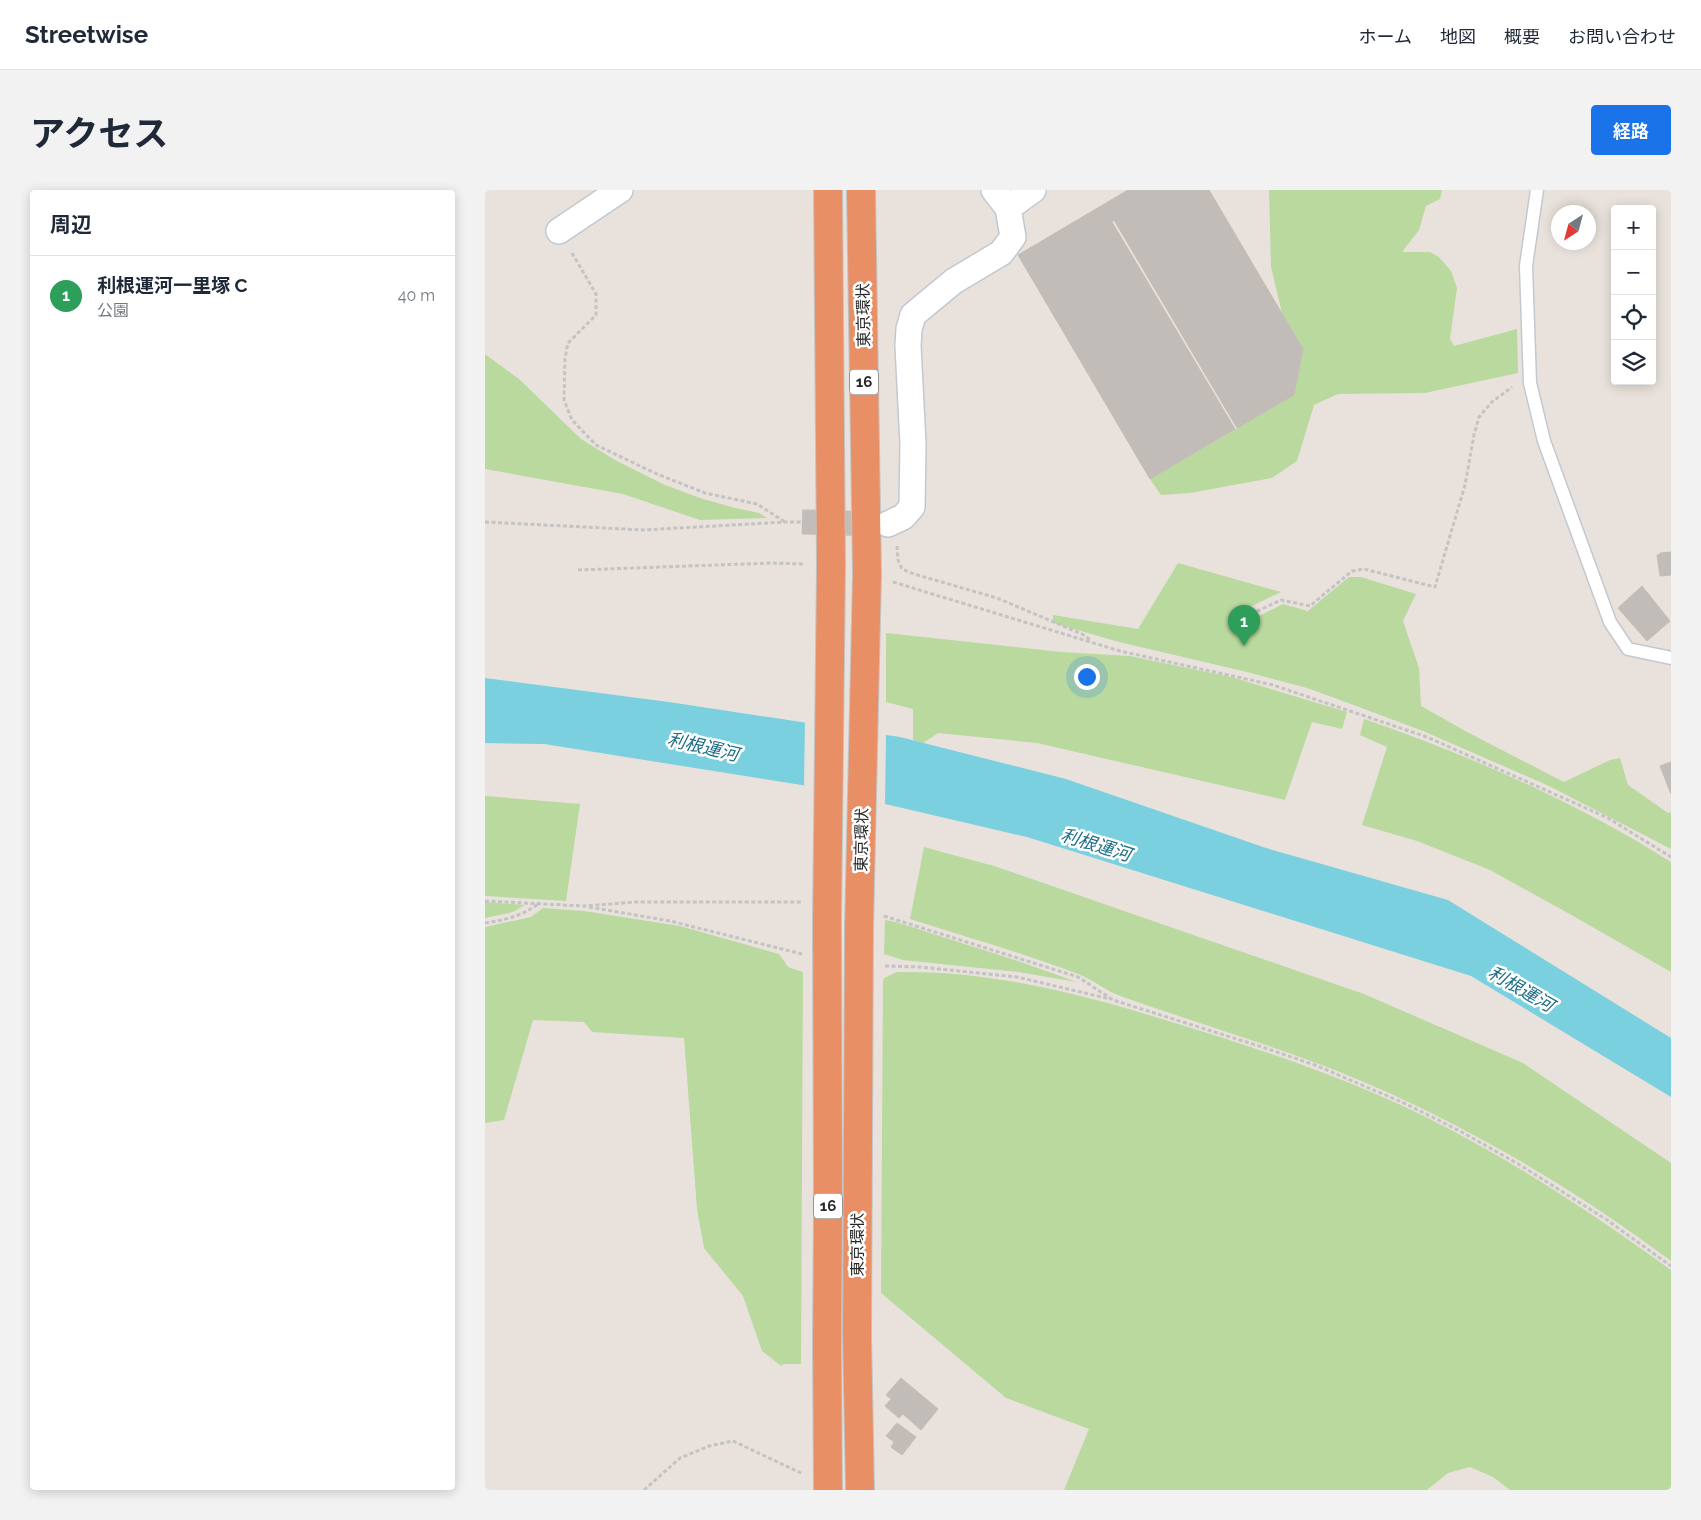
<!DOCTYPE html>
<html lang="ja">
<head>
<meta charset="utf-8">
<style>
  body { margin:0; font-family:Raleway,"Noto Sans JP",sans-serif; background:#f2f2f3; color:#1f2937 }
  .controls { position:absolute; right:15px; top:15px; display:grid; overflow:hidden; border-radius:5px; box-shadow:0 2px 12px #0003 }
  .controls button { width:45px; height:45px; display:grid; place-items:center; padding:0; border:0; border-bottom:1px solid #e0e1e3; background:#fff; color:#1f2937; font:25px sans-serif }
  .compass { position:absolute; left:1066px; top:15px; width:45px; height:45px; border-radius:50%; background:#fff; box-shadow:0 2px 12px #0003; rotate:216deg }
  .you { position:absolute; left:601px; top:486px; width:18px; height:18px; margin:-12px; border:4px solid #fff; border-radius:50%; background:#1a73e8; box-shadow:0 0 0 8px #1a73e833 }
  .badge { display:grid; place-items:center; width:32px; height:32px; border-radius:50%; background:#1a73e8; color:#fff; font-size:16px; font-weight:700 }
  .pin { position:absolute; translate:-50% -41px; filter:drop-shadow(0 1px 2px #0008) }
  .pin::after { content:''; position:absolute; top:26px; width:18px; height:15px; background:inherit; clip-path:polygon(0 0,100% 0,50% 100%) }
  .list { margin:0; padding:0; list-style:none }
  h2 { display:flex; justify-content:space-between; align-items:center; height:65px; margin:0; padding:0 20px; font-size:21px }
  h2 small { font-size:16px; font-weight:400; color:#747a83 }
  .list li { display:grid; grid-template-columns:32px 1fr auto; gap:15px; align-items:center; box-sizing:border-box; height:80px; padding:0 20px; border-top:1px solid #e0e1e3 }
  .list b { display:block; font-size:19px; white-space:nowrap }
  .list p { margin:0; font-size:16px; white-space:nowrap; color:#747a83 }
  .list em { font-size:16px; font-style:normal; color:#747a83 }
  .icon { flex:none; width:28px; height:28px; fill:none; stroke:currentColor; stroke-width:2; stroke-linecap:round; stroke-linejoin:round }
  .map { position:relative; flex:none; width:1186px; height:1300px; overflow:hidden; border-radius:5px }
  header { display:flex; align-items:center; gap:30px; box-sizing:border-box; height:70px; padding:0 25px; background:#fff; border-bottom:1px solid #e0e1e3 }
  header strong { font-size:24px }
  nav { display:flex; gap:28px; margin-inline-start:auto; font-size:18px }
  .intro { display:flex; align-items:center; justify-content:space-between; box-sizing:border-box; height:120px; padding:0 30px }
  h1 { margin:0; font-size:35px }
  .button { padding:12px 22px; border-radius:5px; background:#1a73e8; color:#fff; font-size:18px; font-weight:700 }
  main { display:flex; gap:30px; padding:0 30px }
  aside { flex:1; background:#fff; border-radius:5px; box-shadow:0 2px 12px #0003 }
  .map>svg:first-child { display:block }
  .green { fill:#b9d99f }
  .water { fill:#7bd0df }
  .pier { fill:#e9e2dc }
  .building { fill:#c1bcb8; stroke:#c4bdb6 }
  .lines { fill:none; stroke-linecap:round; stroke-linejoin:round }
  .street-tunnel { stroke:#c2bdb8; stroke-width:25; stroke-dasharray:25 12; stroke-linecap:butt }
  .lane-casing { stroke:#c3c8d0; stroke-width:15 }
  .street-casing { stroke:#c3c8d0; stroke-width:28 }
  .highway-casing { stroke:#c3c3c3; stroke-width:30 }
  .path { stroke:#c3c3c3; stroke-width:3; stroke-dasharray:4 2.5; stroke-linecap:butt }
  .lane { stroke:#fff; stroke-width:12 }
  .street { stroke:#fff; stroke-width:25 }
  .highway { stroke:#e98f66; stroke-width:28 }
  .highway-bridge-casing { stroke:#c3c3c3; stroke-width:30; stroke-linecap:butt }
  .highway-bridge { stroke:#e98f66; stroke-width:28 }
  .labels { text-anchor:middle; stroke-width:5; stroke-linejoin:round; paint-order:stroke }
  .shield { fill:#fff; stroke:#686868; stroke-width:1 }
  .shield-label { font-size:15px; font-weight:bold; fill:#282828 }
  .street-label { font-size:16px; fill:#282828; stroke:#fff }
  .water-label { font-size:18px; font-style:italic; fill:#1e6f87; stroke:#fff }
</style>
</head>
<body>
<header>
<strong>Streetwise</strong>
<nav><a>ホーム</a><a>地図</a><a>概要</a><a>お問い合わせ</a></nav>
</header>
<div class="intro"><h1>アクセス</h1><a class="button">経路</a></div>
<main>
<aside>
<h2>周辺<small></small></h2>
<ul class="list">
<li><span class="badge" style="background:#2e9e5b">1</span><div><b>利根運河一里塚 C</b><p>公園</p></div><em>40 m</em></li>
</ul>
</aside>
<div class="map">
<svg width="1186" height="1300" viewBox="0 0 1186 1300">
  <rect width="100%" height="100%" fill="#e9e2dc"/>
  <path class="green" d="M784,0H957L955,9L941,16L934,40L917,62H945L954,67L966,81L972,98L965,149L969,156L1032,139L1033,183L940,203L853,204L829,215L812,271L787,288L705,303L676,305L665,289L809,205L818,159L797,123L786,77Z
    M0,164L34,189L96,249L130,270L180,295L215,308L250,318L274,323L282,328L215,330L138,304L0,279Z
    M693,373L796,402L763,418L768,429L798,414L823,421L864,387H876L931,404L918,431L934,478L936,516L984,543L1079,592L1125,570L1135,568L1143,595L1183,623L1186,622V659L1064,596L938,541L866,514L822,498L762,482L634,452L568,433V425L653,439Z
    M401,443L576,462L645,466L746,487L862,522L857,539L827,532L800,610L552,553L453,543L438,553L428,550V519L401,512Z
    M879,529C984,565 1093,613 1186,672V782L1090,727L1005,680L932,651L877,635L902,557L875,545Z
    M0,606L95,614L81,711L0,706Z
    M439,657L509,676L879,804L1038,873L1186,973V1071C1086,996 973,930 857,883C785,854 711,833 638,807C622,802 609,790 593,784C538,763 481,747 425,729Z
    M0,712L40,715L28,722L0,728Z
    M58,718L99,721L195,736L294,764L303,777L318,782L316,1174H298L296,1176L277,1161L258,1106L219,1058L212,1019L199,848L107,842L99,832L48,830L19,930L0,933V737L46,727Z
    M400,730L411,732L533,771L592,792L533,782L418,770L399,764Z
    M412,782C502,780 592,803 677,829C766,856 855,885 939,926C1025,969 1108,1023 1186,1080V1300H1025L1008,1287L985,1277L963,1283L942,1300H579L604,1239L521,1208L396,1103L398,792L399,788Z"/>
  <path class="water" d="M0,488L184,512L415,547L581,589L781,658L963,710L1186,848V907L986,786L542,647L323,596L59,554L0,553Z"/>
  <path class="pier" d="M320,530L401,542L400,616L319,598Z"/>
  <path class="building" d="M643,0H724L818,159L809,205L752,238L629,30L627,32L750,239L665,289L533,65Z
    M1186,362V385L1175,386L1172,365L1175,364V363Z
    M1157,396L1185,431L1162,451L1133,418Z
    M1186,572V604L1175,576Z
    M416,1188L453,1219L436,1240L418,1224L414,1228L400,1216L406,1209L401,1205Z
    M412,1233L431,1247L417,1265L406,1257L409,1252L401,1246Z"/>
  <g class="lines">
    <path class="street-tunnel" d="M317,332L400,334"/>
    <g class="lane-casing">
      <path id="lane" d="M1052,0L1041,76L1045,193L1059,251L1125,432L1143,459L1186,468"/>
    </g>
    <g class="street-casing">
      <path id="street" d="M523,18L548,0
        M74,41L135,0
        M403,334L418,327L427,317L428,254L423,156L424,139L428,125L469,91L516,63L528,47L523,18L509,0"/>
    </g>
    <g class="highway-casing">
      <path id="highway" d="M343,0L346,375
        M376,0L382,384
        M342,732L343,1015L342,1155L343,1300
        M374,737L372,1147L375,1300"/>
    </g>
    <path class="path" d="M87,63L111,104V125L83,153L80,168L79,210L87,230L111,255L172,284L220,303L272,314L300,332
      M0,332L159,340L300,332H317
      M412,356L413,370L417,379L429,384L512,408L597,444L606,450
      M93,380L287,373L319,374
      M408,392L635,461L788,495L942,547L1123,628L1186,667
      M766,424L796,410L825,416L867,381L879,379L950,397L980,295L989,245L994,227L1007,212L1027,197
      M0,711L99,716L151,712H316
      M104,717L185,731L317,764
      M399,726L593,787L628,810L774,856L830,875L919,913L975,941L1035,975L1122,1030L1186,1076
      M0,733C20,730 37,726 53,714
      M400,776L435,777L532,787L625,809
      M159,1300L195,1268L224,1256L248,1251L316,1283"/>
    <use href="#lane" class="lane"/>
    <use href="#street" class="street"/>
    <use href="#highway" class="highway"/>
    <g class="highway-bridge-casing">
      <path id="highway-bridge" d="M342,732L346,375
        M374,737L382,384"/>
    </g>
    <use href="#highway-bridge" class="highway-bridge"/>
  </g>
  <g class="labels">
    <g class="shield">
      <rect x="365" y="179.5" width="28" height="25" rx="4"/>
      <rect x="329" y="1003.5" width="28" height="25" rx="4"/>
    </g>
    <g class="shield-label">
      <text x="379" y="197">16</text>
      <text x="343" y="1021">16</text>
    </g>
    <g class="street-label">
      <text transform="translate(378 125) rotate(-91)" y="6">東京環状</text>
      <text transform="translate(376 650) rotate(-89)" y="6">東京環状</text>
      <text transform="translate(372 1055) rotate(-90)" y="6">東京環状</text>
    </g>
    <g class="water-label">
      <text transform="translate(218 557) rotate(13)" y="6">利根運河</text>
      <text transform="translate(611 655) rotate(17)" y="6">利根運河</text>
      <text transform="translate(1036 799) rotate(30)" y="6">利根運河</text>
    </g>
  </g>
</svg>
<div class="controls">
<button>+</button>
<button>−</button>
<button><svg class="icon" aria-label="locate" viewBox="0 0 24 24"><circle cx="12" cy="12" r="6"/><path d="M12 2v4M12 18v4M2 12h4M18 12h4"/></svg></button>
<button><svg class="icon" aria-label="layers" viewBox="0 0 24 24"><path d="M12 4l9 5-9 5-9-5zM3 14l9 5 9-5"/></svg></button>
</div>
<svg class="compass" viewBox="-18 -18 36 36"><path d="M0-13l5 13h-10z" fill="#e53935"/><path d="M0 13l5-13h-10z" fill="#747a83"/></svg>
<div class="you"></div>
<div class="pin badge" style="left:759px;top:456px;background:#2e9e5b">1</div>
</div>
</main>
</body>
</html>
